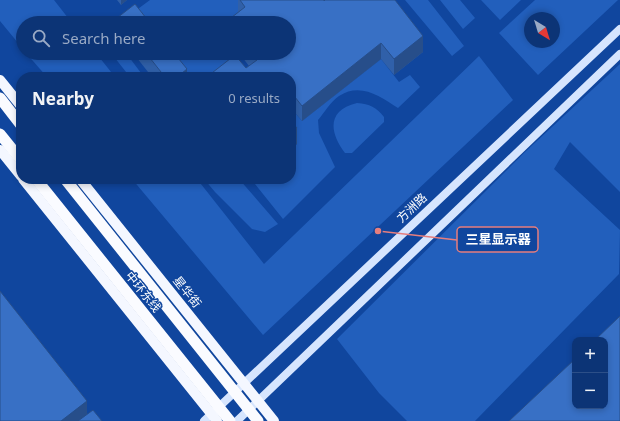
<!DOCTYPE html>
<html lang="en">
<head>
<meta charset="utf-8">
<style>
  body { margin:0; font-family:"Noto Sans","Noto Sans SC",sans-serif; background:#153c7b; color:#f1f3f6 }
  .controls { position:absolute; right:12px; bottom:12px; display:grid; overflow:hidden; border-radius:8px; box-shadow:0 2px 6px #0003 }
  .controls button { width:36px; height:36px; display:grid; place-items:center; padding:0; border:0; border-bottom:1px solid #2c4f88; background:#0c3476; color:#f1f3f6; font:20px sans-serif }
  .compass { position:absolute; left:524px; top:12px; width:36px; height:36px; border-radius:50%; background:#0c3476; box-shadow:0 2px 6px #0003; rotate:142deg }
  .list { margin:0; padding:0; list-style:none }
  h2 { display:flex; justify-content:space-between; align-items:center; height:52px; margin:0; padding:0 16px; font-size:17px }
  h2 small { font-size:13px; font-weight:400; color:#9aaac5 }
  .icon { flex:none; width:22px; height:22px; fill:none; stroke:currentColor; stroke-width:2; stroke-linecap:round; stroke-linejoin:round }
  .map { position:relative; flex:none; width:620px; height:421px; overflow:hidden }
  .search { position:absolute; background:#0c3476; box-shadow:0 2px 6px #0003; left:16px; top:16px; width:280px; height:44px; display:flex; align-items:center; gap:10px; box-sizing:border-box; padding:0 14px; border-radius:22px; color:#9aaac5; font-size:15px }
  .panel { position:absolute; background:#0c3476; box-shadow:0 2px 6px #0003; left:16px; top:72px; width:280px; height:112px; border-radius:16px }
  .map>svg:first-child { display:block }
  .green { fill:#225fbc; fill-rule:evenodd }
  .lines { fill:none; stroke-linecap:round; stroke-linejoin:round }
  .secondary { stroke:#d6e5fe; stroke-width:8 }
  .primary { stroke:#f4f7ff; stroke-width:10 }
  .trunk { stroke:#fafbff; stroke-width:11 }
  .trunk-bridge { stroke:#fafbff; stroke-width:11 }
  .wall { fill:#3060a9 }
  .shaded-wall { fill:#274e8a }
  .building { fill:#3870c5; stroke:#274e8a }
  .labels { text-anchor:middle; stroke-width:3; stroke-linejoin:round; paint-order:stroke }
  .street-label { font-size:12px; fill:#fff; stroke:#10469e }
  .leader { fill:none; stroke:#e67e7e; stroke-width:1.5 }
  .callout-dot { fill:#e67e7e; stroke:#10469e; stroke-width:1.5 }
  .callout { fill:#10469e; stroke:#e67e7e; stroke-width:1.5 }
  .callout-label { font-size:13px; text-anchor:middle; font-weight:bold; fill:#fff }
</style>
</head>
<body>
<div class="map">
<svg width="620" height="421" viewBox="0 0 620 421">
  <rect width="100%" height="100%" fill="#10469e"/>
  <path class="green" d="M0,0H54L72,23H23V49L0,21Z
    M150,0H256L244,23H138L131,14Z
    M405,0H428L464,46L452,56Z
    M440,0H460L475,18L463,29Z
    M481,0H521L500,20Z
    M535,0H618L538,75L499,33ZM530,18H554V42H530Z
    M26,53H96L115,77H47Z
    M111,53H126L144,77H130Z
    M162,53H223L234,69L224,77H181Z
    M479,56L513,100L263,335L132,179H197L264,264Z
    M381,59L399,82L410,75L420,87L398,108C380,96 360,82 339,96C331,101 324,113 318,120L319,133L335,167L283,219L251,179H291V148L297,144L291,137V108L302,121Z
    M620,64V192L570,142L554,169L620,230L619,274L475,421H407L379,393L337,339L525,152Z
    M357,103C370,104 376,107 384,117V122L352,153H345C329,132 327,110 357,103Z
    M204,179H239L278,224L265,232L252,229L215,192Z"/>
  <g class="lines">
    <path class="secondary" d="M204,421L620,29
      M237,421L620,54"/>
    <path class="primary" d="M0,80L21,106
      M0,150L21,176
      M23,179L217,421
      M80,179L274,421"/>
    <path class="trunk" d="M0,98L21,125
      M0,134L21,160"/>
    <path class="trunk-bridge" d="M36,179L230,421
      M65,179L258,421"/>
  </g>
  <path class="wall" d="M117,0H127L121,5Z
    M238,0H324L423,52L394,75L381,59L302,121L291,108V77H208V76L246,68L249,66L239,53H289V23H227V21L238,12Z
    M117,18L150,23H117Z
    M133,53H174L187,77H152Z"/>
  <path class="shaded-wall" d="M121,0H127L121,5Z
    M423,36V52L394,75V59Z
    M381,43V59L302,121V106Z
    M187,69V77H177Z
    M297,128V144L291,148V133Z
    M87,401V416L81,421H61Z"/>
  <path class="building" d="M240,0H324V1L325,0H395L423,36L394,59L381,43L302,106L291,92V77H279L278,75L276,77H209L208,76L235,55L246,68L257,60L251,53H289V23H228L227,21L245,7Z
    M135,4L150,23H122L117,18Z
    M146,53H174L187,69L177,77H165Z
    M291,121L297,128L291,133Z
    M0,291L87,401L61,421H0Z
    M620,316V421H509L575,359V406H605V340H595Z
    M93,410L102,421H78Z"/>
  <g class="labels">
    <g class="street-label">
      <text transform="translate(412 208) rotate(-43)" y="4">方洲路</text>
      <text transform="translate(143 292) rotate(51)" y="4">中环东线</text>
      <text transform="translate(187 292) rotate(51)" y="4">星华街</text>
    </g>
  </g>
  <path class="leader" d="M378 231L457 240"/>
  <circle class="callout-dot" cx="378" cy="231" r="4"/>
  <rect class="callout" x="457" y="227" width="81" height="25" rx="4"/>
  <g class="callout-label">
    <text x="498" y="244">三星显示器</text>
  </g>
</svg>
<div class="controls">
<button>+</button>
<button>−</button>
</div>
<svg class="compass" viewBox="-18 -18 36 36"><path d="M0-13l5 13h-10z" fill="#e53935"/><path d="M0 13l5-13h-10z" fill="#9aaac5"/></svg>
<div class="search"><svg class="icon" aria-label="search" viewBox="0 0 24 24"><circle cx="10" cy="10" r="6"/><path d="M15 15l6 6"/></svg>Search here</div>
<section class="panel">
<h2>Nearby<small>0 results</small></h2>
<ul class="list">
</ul>
</section>
</div>
</body>
</html>
